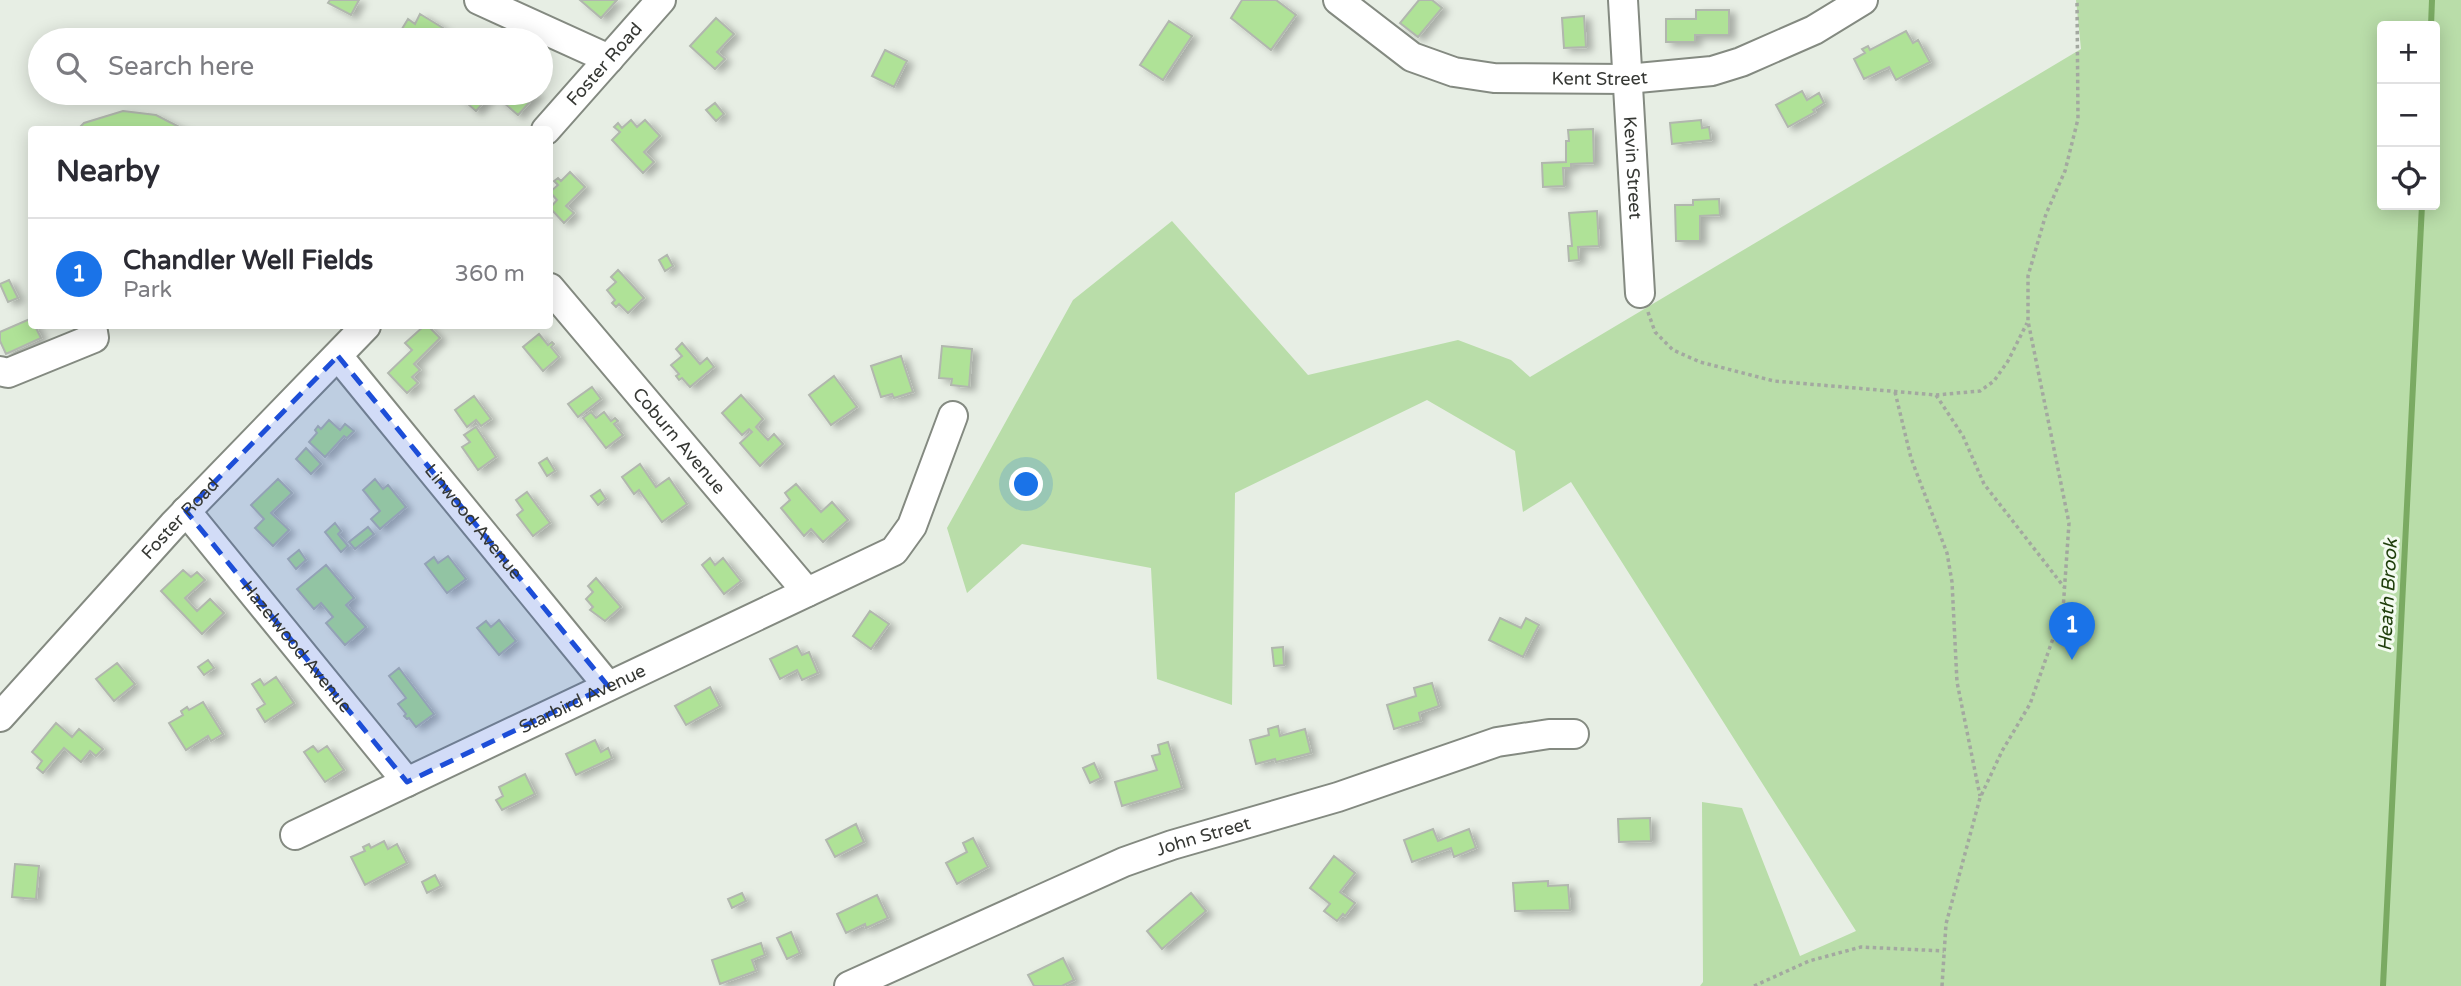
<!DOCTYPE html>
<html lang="en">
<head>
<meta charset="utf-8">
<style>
  body { margin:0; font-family:"Varela Round",sans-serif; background:#f2f2f3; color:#2b2b33 }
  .controls { position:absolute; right:21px; top:21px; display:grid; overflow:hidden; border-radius:7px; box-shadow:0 4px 18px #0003 }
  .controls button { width:63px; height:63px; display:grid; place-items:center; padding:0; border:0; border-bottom:2px solid #e1e1e2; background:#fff; color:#2b2b33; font:35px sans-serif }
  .you { position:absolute; left:1027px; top:485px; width:24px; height:24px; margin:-18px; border:5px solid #fff; border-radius:50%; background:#1a73e8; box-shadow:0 0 0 10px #1a73e833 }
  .badge { display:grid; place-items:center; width:46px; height:46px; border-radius:50%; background:#1a73e8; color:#fff; font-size:23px; font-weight:700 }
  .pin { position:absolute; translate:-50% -58px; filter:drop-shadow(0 2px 4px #0008) }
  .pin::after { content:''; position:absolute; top:37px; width:24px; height:21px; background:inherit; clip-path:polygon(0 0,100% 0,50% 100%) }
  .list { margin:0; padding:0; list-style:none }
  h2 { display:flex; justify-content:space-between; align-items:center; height:91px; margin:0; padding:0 28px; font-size:30px }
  h2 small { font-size:23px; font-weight:400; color:#7c7c81 }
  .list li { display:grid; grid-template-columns:46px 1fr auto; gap:21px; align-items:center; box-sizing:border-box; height:112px; padding:0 28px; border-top:2px solid #e1e1e2 }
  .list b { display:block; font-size:26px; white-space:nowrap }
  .list p { margin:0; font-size:23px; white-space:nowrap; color:#7c7c81 }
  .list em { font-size:23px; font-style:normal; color:#7c7c81 }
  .icon { flex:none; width:38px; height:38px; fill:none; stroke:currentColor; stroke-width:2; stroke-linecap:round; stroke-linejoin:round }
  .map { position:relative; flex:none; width:2461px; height:986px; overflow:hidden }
  .search { position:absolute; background:#fff; box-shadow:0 4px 18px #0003; left:28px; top:28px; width:525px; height:77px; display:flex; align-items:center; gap:18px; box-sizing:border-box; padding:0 24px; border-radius:38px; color:#7c7c81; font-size:26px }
  .panel { position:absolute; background:#fff; box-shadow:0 4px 18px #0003; left:28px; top:126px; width:525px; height:203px; border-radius:7px }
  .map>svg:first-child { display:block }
  .green { fill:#b9dda9; fill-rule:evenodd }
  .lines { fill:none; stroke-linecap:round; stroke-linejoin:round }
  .stream { stroke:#7aaa62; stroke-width:6 }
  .building { fill:#afe297; stroke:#b1b7ae; stroke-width:2; filter:url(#shadow) }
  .minor-casing { stroke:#848a81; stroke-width:32 }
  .path { stroke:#a3a8a0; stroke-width:3.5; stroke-dasharray:3.5 3.5; stroke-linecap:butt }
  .minor { stroke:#fff; stroke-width:28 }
  .marked { fill:#1d4ed8; fill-opacity:0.2; stroke:#1d4ed8; stroke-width:5; stroke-dasharray:14 9; stroke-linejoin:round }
  .labels { text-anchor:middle; stroke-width:6; stroke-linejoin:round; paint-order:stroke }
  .street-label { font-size:18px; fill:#363834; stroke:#f4fbf1 }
  .water-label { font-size:19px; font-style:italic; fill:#1f3e0b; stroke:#f4fbf1 }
</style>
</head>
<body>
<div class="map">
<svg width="2461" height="986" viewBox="0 0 2461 986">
  <defs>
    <filter id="shadow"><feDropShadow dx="6" dy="3.5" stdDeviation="3.5" flood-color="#0004"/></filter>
  </defs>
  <rect width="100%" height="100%" fill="#e7eee4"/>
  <path class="green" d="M2076,0H2461V986H1700L1703,982L1702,802L1742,808L1800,956L1856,931L1571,482L1523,512L1515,451L1427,400L1235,493L1232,705L1157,679L1151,568L1022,544L967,593L947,528L1073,300L1172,221L1308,375L1458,340L1511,360L1530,377L2081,49ZM2435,26V205H2382V26Z"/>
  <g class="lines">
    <path class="stream" d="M2431,26L2432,0
      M2383,986L2422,205"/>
  </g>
  <path class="building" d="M330,0H359L351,15L328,3Z
    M580,0H617L601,18Z
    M1242,0H1276L1296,15L1271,50L1231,18Z
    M1419,0H1432L1442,8L1418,37L1400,23Z
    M1696,10H1729V35H1695V42H1666V19H1696Z
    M420,14L443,28L436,40H421L402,29L408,19L415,24Z
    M1584,16L1586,47L1564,48L1562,18Z
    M716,18L734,34L717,52L725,59L715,69L690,46Z
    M1169,21L1192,36L1163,80L1140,65Z
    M1906,31L1913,43L1918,40L1930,62L1896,80L1889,67L1864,79L1854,59L1865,53L1862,49L1868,46L1870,50Z
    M885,50L907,61L894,87L872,76Z
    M1802,91L1807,100L1819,93L1824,103L1813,110L1815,112L1788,127L1776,105Z
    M462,93H492L476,111L459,96Z
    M501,93H538L518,115L497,97Z
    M715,103L724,114L716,121L706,110Z
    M123,111L156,115L185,130H77L84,123Z
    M631,120L637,127L645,120L660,136L644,152L654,162L643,173L612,140L620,132L614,127L618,123L622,128Z
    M1701,120L1702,128L1709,127L1711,140L1672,144L1670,123Z
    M1593,129L1594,163L1571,164V168H1563L1564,186L1543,187L1542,163L1566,162V141H1569L1568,130Z
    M570,172L585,187L566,206L574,213L564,223L550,208L557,200L550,192L558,185L554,181L558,178L561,181Z
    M1719,199L1720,215L1700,216V241H1676L1675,205H1693V200Z
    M1597,211L1599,246L1578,247L1579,260L1569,261L1568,246H1572L1569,213Z
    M667,255L673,266L665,271L659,260Z
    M618,270L644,298L628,313L619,304L616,307L612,303L615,300L607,290L616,282L611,277Z
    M9,280L18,298L8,302L0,284Z
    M32,318V326H35L41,338L6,354L0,341V332Z
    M424,326H428L440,338L414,364L420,370L412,377L418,383L407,393L388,373L412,350L405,343Z
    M539,334L548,345L552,342L554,344L551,347L559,357L543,371L523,347Z
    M682,343L700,364L707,358L714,367L690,387L682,378L679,380L676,376L679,374L671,365L682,356L676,349Z
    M942,346L972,349L969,387L951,385L952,379L939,378Z
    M901,356L913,392L894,398L892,394L881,397L871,366Z
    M834,376L857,407L831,425L809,395Z
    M592,387L601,399L578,417L568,404Z
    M741,395L763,419L756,427L768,440L774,434L783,444L760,466L740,443L752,432L749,429L742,435L722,413Z
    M474,396L491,419L481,426L476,420L467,427L455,410Z
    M591,412L596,418L604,412L611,421L615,418L618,421L614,424L623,435L606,448L583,418Z
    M329,420L340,430L345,424L354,431L347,438L344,436L325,457L309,442L317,433L315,430L318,426L321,429Z
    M476,427L496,457L478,470L462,447L470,442L464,435Z
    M306,448L321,464L311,474L296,459Z
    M547,458L555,471L547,476L539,463Z
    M640,464L656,487L669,478L687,504L662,522L639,490L634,494L622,477Z
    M278,479L292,493L271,513L289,530L273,546L255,528L264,519L251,505Z
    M375,479L383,489L388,485L406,507L380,529L371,519L380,511L363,490Z
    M796,484L821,512L832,502L848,520L823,542L811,529L804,536L781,508L790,500L785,493Z
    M600,490L606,499L598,505L591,496Z
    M527,492L550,523L533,536L517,515L523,510L516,500Z
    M335,523L341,531L338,534L348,546L341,552L325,532Z
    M368,527L374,534L355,549L349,542Z
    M299,550L306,560L296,569L288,559Z
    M448,556L466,579L447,593L425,564L434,557L438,563Z
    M710,558L715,565L723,558L741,581L724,594L702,565Z
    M326,565L354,598L346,605L366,627L345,645L326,623L333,617L321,603L314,609L297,589Z
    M183,570L191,577L197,572L205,580L185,598L197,611L210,599L224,613L202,634L161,591Z
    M596,578L621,607L605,621L590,610L593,607L586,599L593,592L588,586Z
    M870,611L889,624L871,649L853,636Z
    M1500,618L1521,628L1526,618L1539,625L1523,657L1489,640Z
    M499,620L516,641L499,655L477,628L486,621L491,627Z
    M797,646L802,655L809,652L818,673L802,680L797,670L780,679L770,659Z
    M1283,647L1284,665L1274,666L1272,648Z
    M208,660L214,668L204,675L198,667Z
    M117,663L135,684L114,701L96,679Z
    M399,668L434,714L416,727L409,718L407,719L404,716L406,714L398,704L406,698L389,676Z
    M276,677L294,703L265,722L257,709L265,704L252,684L260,679L264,685Z
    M1432,683L1439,706L1419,713L1421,721L1394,729L1387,705L1416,696L1414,688Z
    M710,687L720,706L686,725L675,706Z
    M203,702L223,734L211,741L208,736L186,750L169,723L183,715L181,711L187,707L189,710Z
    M56,723L72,737L79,729L103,749L96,756L90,751L81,762L64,748L43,773L37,768L42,761L32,752Z
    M1278,726L1280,736L1305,729L1311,753L1276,762L1275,759L1256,764L1250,740L1269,735L1268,729Z
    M595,740L601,752L608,748L612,758L576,775L566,754Z
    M1168,742L1182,788L1122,806L1115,782L1157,770L1152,756L1160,754L1158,745Z
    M313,746L318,752L327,746L344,770L325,782L304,752Z
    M1094,763L1101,778L1090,783L1083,768Z
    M525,774L535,794L502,810L496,800L503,796L499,787Z
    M1650,818L1651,841L1619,842L1618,819Z
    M856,824L864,842L835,857L826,840Z
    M1433,829L1438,841L1469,829L1476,848L1454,857L1451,848L1412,862L1404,840Z
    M973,838L988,867L957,884L946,863L967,852L963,843Z
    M384,841L388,849L397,844L407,863L365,885L351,857L365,851L363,847L369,844L371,848Z
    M1334,856L1355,873L1340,892L1355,903L1345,916L1343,914L1337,921L1324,911L1330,904L1310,888Z
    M15,864L39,866L36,899L12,897Z
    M435,875L441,886L427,893L422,882Z
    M1548,881V886L1568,885L1570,910L1515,911L1513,883Z
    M742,893L746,901L732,908L728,899Z
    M1191,893L1206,911L1162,949L1147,931Z
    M877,895L888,918L866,928L865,924L846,933L837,914Z
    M791,932L800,953L787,959L777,938Z
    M761,943L765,955L752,960L756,971L720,984L712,960Z
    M1063,958L1074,980L1062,986H1034L1028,975Z"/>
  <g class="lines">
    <g class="minor-casing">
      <g id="minor">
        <path d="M479,0L609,59"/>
        <path id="s1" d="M1338,0L1412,57L1454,72L1494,78L1627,79L1712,71L1741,62L1814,30L1863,0"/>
        <path id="s2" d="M1623,0L1640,293"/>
        <path id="s3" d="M546,130L661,0"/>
        <path id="s4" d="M550,288L807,592"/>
        <path id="s5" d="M338,356L608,686"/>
        <path d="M0,371L8,373L94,338L92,326"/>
        <path id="s6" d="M186,511L407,782"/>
        <path id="s7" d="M0,717L173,525L366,326"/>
        <path id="s8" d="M295,835L894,551L912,526L953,416"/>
        <path id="s9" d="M849,986L1124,862L1172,845L1338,797L1497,742L1549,734H1574"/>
      </g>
    </g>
    <path class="path" d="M1648,312L1655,332L1673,350L1700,362L1774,381L1936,395L1980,391L1994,381L2008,361L2027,323
      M1895,392L1911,458L1947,553L1952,582L1957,682L1980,796
      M1936,395L1963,436L1984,484L2064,587
      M1754,986L1809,961L1861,947L1944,951
      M1942,986L1946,924L1980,798L2002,751L2030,704L2063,610L2069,523L2028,321V276L2046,214L2065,171L2078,119L2077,0"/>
    <use href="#minor" class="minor"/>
  </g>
  <path class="marked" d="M338,356L608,686L407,782L186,511Z"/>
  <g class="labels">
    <g class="street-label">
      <text dy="6" stroke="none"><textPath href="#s3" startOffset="88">Foster Road</textPath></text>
      <text dy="6" stroke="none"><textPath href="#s1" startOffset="284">Kent Street</textPath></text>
      <text dy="6" stroke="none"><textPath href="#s2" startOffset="168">Kevin Street</textPath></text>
      <text dy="6" stroke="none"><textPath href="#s4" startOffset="200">Coburn Avenue</textPath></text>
      <text dy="6" stroke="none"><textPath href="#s7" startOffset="268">Foster Road</textPath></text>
      <text dy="6" stroke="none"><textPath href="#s5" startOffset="214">Linwood Avenue</textPath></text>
      <text dy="6" stroke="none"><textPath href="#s6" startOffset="175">Hazelwood Avenue</textPath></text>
      <text dy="6" stroke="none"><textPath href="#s8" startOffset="318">Starbird Avenue</textPath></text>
      <text dy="6" stroke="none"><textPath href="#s9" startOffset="385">John Street</textPath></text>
    </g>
    <g class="water-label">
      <text transform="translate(2387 595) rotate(-87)" y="7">Heath Brook</text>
    </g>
  </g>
</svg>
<div class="controls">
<button>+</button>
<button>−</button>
<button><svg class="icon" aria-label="locate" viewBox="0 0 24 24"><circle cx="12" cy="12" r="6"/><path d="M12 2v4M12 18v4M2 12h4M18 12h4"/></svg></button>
</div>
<div class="you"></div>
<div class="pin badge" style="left:2072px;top:660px">1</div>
<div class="search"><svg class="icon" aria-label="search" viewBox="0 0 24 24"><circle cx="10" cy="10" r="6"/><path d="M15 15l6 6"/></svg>Search here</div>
<section class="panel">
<h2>Nearby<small></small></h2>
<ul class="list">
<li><span class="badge">1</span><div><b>Chandler Well Fields</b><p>Park</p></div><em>360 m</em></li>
</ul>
</section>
</div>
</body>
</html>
